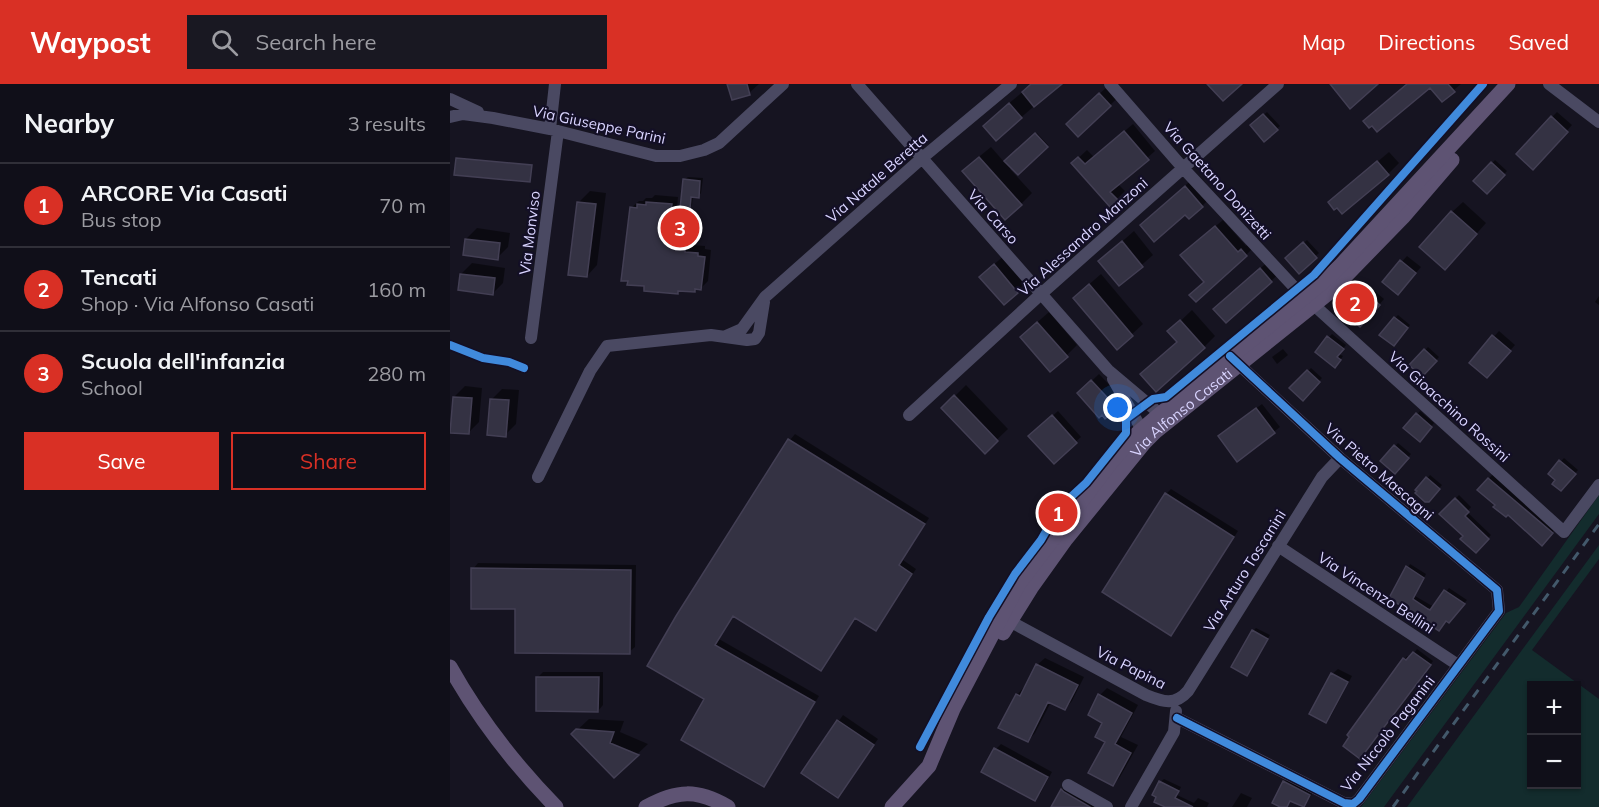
<!DOCTYPE html>
<html lang="en">
<head>
<meta charset="utf-8">
<style>
  body { margin:0; font-family:Mulish,sans-serif; background:#191822; color:#f1f3f6 }
  .controls { position:absolute; right:18px; bottom:18px; display:grid; overflow:hidden; border-radius:0px; box-shadow:0 2px 4px #0004 }
  .controls button { width:54px; height:54px; display:grid; place-items:center; padding:0; border:0; border-bottom:2px solid #302f38; background:#100f19; color:#f1f3f6; font:30px sans-serif }
  .you { position:absolute; left:668px; top:324px; width:21px; height:21px; margin:-15px; border:4px solid #fff; border-radius:50%; background:#1a73e8; box-shadow:0 0 0 9px #1a73e833 }
  .badge { display:grid; place-items:center; width:39px; height:39px; border-radius:50%; background:#d93025; color:#fff; font-size:20px; font-weight:700 }
  .pin { position:absolute; translate:-50% -50%; border:3px solid #fff; box-shadow:0 2px 6px #0006 }
  .list { margin:0; padding:0; list-style:none }
  h2 { display:flex; justify-content:space-between; align-items:center; height:78px; margin:0; padding:0 24px; font-size:26px }
  h2 small { font-size:20px; font-weight:400; color:#9c9ca2 }
  .list li { display:grid; grid-template-columns:39px 1fr auto; gap:18px; align-items:center; box-sizing:border-box; height:84px; padding:0 24px; border-top:2px solid #302f38 }
  .list b { display:block; font-size:22px; white-space:nowrap }
  .list p { margin:0; font-size:20px; white-space:nowrap; color:#9c9ca2 }
  .list em { font-size:20px; font-style:normal; color:#9c9ca2 }
  .actions { display:flex; gap:12px; padding:18px 24px }
  .actions a { flex:1; padding:14px 0; border:2px solid #d93025; border-radius:0px; text-align:center; font-size:21px; color:#d93025 }
  .actions .main { background:#d93025; color:#fff }
  .icon { flex:none; width:33px; height:33px; fill:none; stroke:currentColor; stroke-width:2; stroke-linecap:round; stroke-linejoin:round }
  .map { position:relative; flex:none; width:1149px; height:723px; overflow:hidden }
  header { display:flex; align-items:center; gap:36px; box-sizing:border-box; height:84px; padding:0 30px; background:#d93025; color:#fff }
  header strong { font-size:28px }
  nav { display:flex; gap:33px; margin-inline-start:auto; font-size:21px }
  .search { width:420px; height:54px; background:#191822; display:flex; align-items:center; gap:15px; box-sizing:border-box; padding:0 21px; border-radius:0px; color:#9c9ca2; font-size:22px }
  main { display:flex }
  aside { flex:1; background:#100f19 }
  .map>svg:first-child { display:block }
  .green { fill:#132c2d; fill-rule:evenodd }
  .shadow { fill:#0007 }
  .building { fill:#343243; stroke:#433f54; stroke-width:1.5 }
  .lines { fill:none; stroke-linecap:round; stroke-linejoin:round }
  .minor { stroke:#4a4962; stroke-width:12 }
  .major { stroke:#5e5373; stroke-width:15 }
  .rail { stroke:#43596b; stroke-width:3; stroke-dasharray:9 8; stroke-linecap:butt }
  .cycleway-casing { stroke:#130f26; stroke-width:11 }
  .cycleway { stroke:#408adc; stroke-width:8 }
  .labels { text-anchor:middle; stroke-width:4.5; stroke-linejoin:round; paint-order:stroke }
  .street-label { font-size:15px; fill:#d9d4ff; stroke:#130f26 }
</style>
</head>
<body>
<header>
<strong>Waypost</strong>
<div class="search"><svg class="icon" aria-label="search" viewBox="0 0 24 24"><circle cx="10" cy="10" r="6"/><path d="M15 15l6 6"/></svg>Search here</div>
<nav><a>Map</a><a>Directions</a><a>Saved</a></nav>
</header>
<main>
<aside>
<h2>Nearby<small>3 results</small></h2>
<ul class="list">
<li><span class="badge">1</span><div><b>ARCORE Via Casati</b><p>Bus stop</p></div><em>70 m</em></li>
<li><span class="badge">2</span><div><b>Tencati</b><p>Shop · Via Alfonso Casati</p></div><em>160 m</em></li>
<li><span class="badge">3</span><div><b>Scuola dell'infanzia</b><p>School</p></div><em>280 m</em></li>
</ul>
<div class="actions"><a class="main">Save</a><a>Share</a></div>
</aside>
<div class="map">
<svg width="1149" height="723" viewBox="0 0 1149 723">
  <rect width="100%" height="100%" fill="#161421"/>
  <path class="green" d="M1149,411V430L934,723H911L1056,529L1069,523Z
    M1149,461V475L1082,566L1149,615V723H957ZM1082,602H1126V700H1082Z"/>
  <path class="shadow" d="M278,0H309L299,9Z
    M582,0H610L546,55L545,31Z
    M660,0L671,11L660,21L629,29Z
    M957,0H1011L992,16L980,1Z
    M817,28L830,42L814,56L802,41Z
    M1107,28L1122,41L1089,78L1102,33Z
    M683,40L705,67L668,100L675,107L667,115L623,79L637,66L644,73Z
    M587,49L598,61L568,89L562,83L560,85L582,109L571,120L525,76L541,63L555,79Z
    M939,68L949,79L938,90L887,121L880,118Z
    M1045,76L1057,87L1037,108L1025,97Z
    M746,92L763,111L752,122L703,130Z
    M238,93L253,94L251,109L248,112H243L242,121L239,125L234,96Z
    M140,107L156,109L147,181L137,192L129,118Z
    M205,111L228,113L226,135L244,137L242,161L255,162V165L261,166L258,197L251,204H247L245,207L231,205L227,208L181,124L189,117H193L196,114H202Z
    M1013,118L1036,139L1006,173L1002,128Z
    M773,136L796,162L799,159L803,164L796,171L739,164Z
    M27,144L60,149L58,163L47,174L16,155Z
    M684,147L703,171L670,200L650,177Z
    M857,156L869,169L849,187L837,174Z
    M555,171L578,197L554,219L542,182Z
    M957,172L971,183L953,204L934,197Z
    M822,174L832,187L821,197L776,215Z
    M22,179L55,184L53,199L42,210L11,190Z
    M651,190L693,240L667,264L636,203Z
    M920,203L934,215L916,236L915,208Z
    M1149,212V221L1145,218Z
    M742,226L765,252L754,263L729,257L720,247Z
    M599,228L627,261L616,272L583,242Z
    M948,231L960,241L947,257L945,234Z
    M1049,247L1065,261L1042,287L1021,278Z
    M882,250L896,261L889,270L893,272L888,279L879,253Z
    M978,263L989,273L972,291L961,281Z
    M833,265L838,271L827,280L822,273Z
    M861,284L872,294L852,315L841,304Z
    M649,290L673,315L655,333L629,309Z
    M516,301L558,345L535,367L493,324Z
    M15,302L32,304L29,338L18,349L4,313Z
    M52,305L69,306L66,340L55,351L41,316Z
    M812,320L830,343L787,376L775,347Z
    M608,327L631,353L604,378L580,352Z
    M970,327L984,339L969,356L956,343Z
    M345,350L479,434L453,476L466,485L431,540L426,545L407,533L371,585L284,531L269,555L369,612L319,696L314,701L256,614L227,533L340,356Z
    M948,359L961,370L945,388L932,377Z
    M1114,374L1128,386L1111,405L1107,396L1100,389Z
    M1043,390L1106,444L1092,460L1029,406Z
    M980,391L992,401L977,418L967,406Z
    M721,405L788,447L726,545L721,550L716,410Z
    M1009,411L1021,423L1017,428L1041,451L1026,467L1015,452L991,430Z
    M28,479L186,481L185,563L179,568L67,524L23,485Z
    M960,480L976,490L965,512L984,523L999,504L1017,516L1002,533L941,513Z
    M806,544L820,551L800,586L803,547Z
    M967,565L983,577L913,670L948,583L957,572L960,574Z
    M595,574L634,593L622,617L615,625L601,618L585,649L578,657L567,611L574,603L576,604L587,581Z
    M888,585L902,592L881,632L876,637L882,590Z
    M93,588H153V621L148,627L88,593Z
    M657,604L688,621L671,653L688,661L670,693L663,701L650,611Z
    M393,631L428,655L388,712L353,688Z
    M139,635L174,637L170,648L198,660L164,692L123,650Z
    M551,660L602,688L590,710L584,715L546,665Z
    M840,693L865,706L853,722L842,716L836,723H834V698Z
    M714,695L731,703L727,711L744,719L748,714L759,719L757,723H719L710,698Z
    M615,702L645,721L644,723H602Z
    M791,709L802,714L797,723H782Z"/>
  <path class="building" d="M277,0H297L300,11L282,16Z
    M581,0H612L584,23L572,8Z
    M757,0H792L773,17Z
    M880,0H928L900,25Z
    M957,0H998L1005,8L992,18L980,4L927,48L922,42L919,44L913,37Z
    M649,9L661,22L628,53L616,40Z
    M559,19L572,34L546,57L533,42Z
    M813,30L828,46L814,58L800,41Z
    M1101,32L1118,48L1083,86L1066,70Z
    M674,47L699,76L660,108L668,116L660,123L621,79L628,73L635,80Z
    M585,49L598,63L568,91L554,77Z
    M529,73L572,121L555,136L512,87Z
    M6,74L82,81L80,98L4,91Z
    M927,77L939,91L892,130L887,124L884,126L878,118Z
    M1041,78L1055,91L1037,110L1023,97Z
    M233,95L250,97L249,114L241,113L240,126L230,125Z
    M735,102L753,123L739,135L735,131L704,158L690,141Z
    M127,118L146,120L137,193L118,191Z
    M196,118L222,120L219,142L238,144L235,168L248,169V172L255,173L251,206L245,205V208L228,207V210L194,207V202L177,201L178,197H171L180,123L187,124V120L196,121Z
    M1001,127L1027,150L995,186L969,163Z
    M765,142L788,168L791,165L797,172L746,218L739,211L754,198L730,171Z
    M15,155L50,159L48,176L13,171Z
    M672,157L693,183L669,202L648,177Z
    M853,158L867,174L849,190L835,174Z
    M950,176L966,189L948,211L932,198Z
    M544,180L568,209L554,221L529,193Z
    M810,184L822,198L776,239L763,225Z
    M10,190L45,194L43,211L8,206Z
    M639,200L683,252L667,266L623,214Z
    M914,207L930,221L910,243L895,230Z
    M944,233L958,244L944,262L929,251Z
    M730,236L755,264L706,308L690,290L727,258L717,247Z
    M587,238L618,273L600,288L570,253Z
    M1042,251L1061,267L1037,294L1019,279Z
    M877,252L894,265L887,273L891,276L885,284L865,268Z
    M974,265L987,277L972,293L959,281Z
    M857,286L870,298L853,317L839,304Z
    M641,296L667,324L655,335L652,331L649,334L627,309Z
    M504,311L548,357L535,370L491,324Z
    M3,313L22,314L19,350L0,349Z
    M40,315L59,316L56,353L37,351Z
    M806,324L825,349L787,378L768,352Z
    M966,329L982,343L970,358L953,344Z
    M602,331L627,359L604,380L578,352Z
    M338,355L475,440L449,481L462,490L426,547L405,534L371,587L283,532L265,561L365,618L314,703L231,656L254,615L197,582L226,532Z
    M944,361L959,374L945,390L930,377Z
    M1109,376L1126,390L1111,407L1102,400L1105,396L1098,390Z
    M976,393L990,405L979,418H975L965,409L967,407L965,406Z
    M1038,394L1103,449L1092,462L1058,431L1056,433L1043,423L1045,421L1027,406Z
    M715,409L784,453L721,552L652,508Z
    M1005,414L1019,428L1015,432L1039,455L1026,469L1010,455L1013,452L989,430Z
    M956,482L974,494L963,515L978,525L980,526L994,506L1015,520L999,539L996,537L989,547L939,514Z
    M21,484L181,486L180,570L65,569V525H21Z
    M802,546L818,555L797,592L781,583Z
    M963,568L981,581L910,675L893,662L899,653L897,651L953,574L956,576Z
    M586,580L628,601L615,626L598,618L578,658L548,644L566,610L570,612Z
    M881,589L898,598L876,639L859,630Z
    M86,593H149L148,628L86,627Z
    M648,610L682,629L665,660L681,669L663,702L638,689L655,658L645,653L652,639L638,631Z
    M387,636L424,661L388,714L351,689Z
    M126,645L164,648L160,659L189,671L164,694L121,650Z
    M544,664L598,693L585,717L531,688Z
    M709,697L729,707L725,714L743,723H715L704,718L706,713L702,711Z
    M833,697L860,711L854,723L840,717L837,723H830L822,719Z
    M611,705L614,708L640,723H601Z"/>
  <g class="lines">
    <path class="minor" d="M407,0L658,286L715,334
      M660,0L733,84L844,203L1114,448L1149,401
      M1099,0L1149,38
      M0,15L28,28
      M0,33L13,30L43,34L100,45L206,72H230L254,66L269,59L333,0
      M100,45L105,0
      M276,252L292,245L315,213L471,75L561,0
      M81,254L108,47
      M663,295L696,353
      M459,331L591,210L828,0
      M88,393L140,287L157,262L261,251L297,256L305,255L309,249L314,218
      M828,462L1008,581
      M552,533L696,611C713,618 725,622 738,607L872,393L890,374
      M727,634L894,719L903,720L909,715L1049,527L1047,506L890,374L783,275
      M618,701L657,723
      M681,723L724,648L726,627"/>
    <g class="major">
      <path id="s1" d="M553,549L581,504L616,455L694,359L705,348L880,208L953,133L1002,76"/>
      <path d="M0,583C29,635 64,680 106,723"/>
      <path d="M196,723C227,706 247,705 278,723"/>
      <path d="M442,723L479,682L503,625L568,501L662,377L681,355L710,330L872,199L890,182L1058,0"/>
    </g>
    <path class="rail" d="M943,723L1149,440"/>
    <g class="cycleway-casing">
      <path id="cycleway" d="M0,261L33,274L59,278L74,284
        M727,634L894,719L903,720L909,715L1049,527L1047,506L890,374L780,272
        M470,663L539,533L565,490L591,456L610,423L636,399L676,349V335L703,315L716,313L864,191L1033,0"/>
    </g>
    <use href="#cycleway" class="cycleway"/>
  </g>
  <g class="labels">
    <g class="street-label">
      <text transform="translate(149 41) rotate(12)" y="5">Via Giuseppe Parini</text>
      <text transform="translate(427 94) rotate(-41)" y="5">Via Natale Beretta</text>
      <text transform="translate(767 97) rotate(48)" y="5">Via Gaetano Donizetti</text>
      <text transform="translate(543 133) rotate(48)" y="5">Via Carso</text>
      <text transform="translate(80 149) rotate(-83)" y="5">Via Monviso</text>
      <text transform="translate(633 153) rotate(-42)" y="5">Via Alessandro Manzoni</text>
      <text transform="translate(999 323) rotate(42)" y="5">Via Gioacchino Rossini</text>
      <text dy="5" stroke="none"><textPath href="#s1" startOffset="285">Via Alfonso Casati</textPath></text>
      <text transform="translate(929 388) rotate(41)" y="5">Via Pietro Mascagni</text>
      <text transform="translate(795 487) rotate(-58)" y="5">Via Arturo Toscanini</text>
      <text transform="translate(926 509) rotate(33)" y="5">Via Vincenzo Bellini</text>
      <text transform="translate(681 584) rotate(27)" y="5">Via Papina</text>
      <text transform="translate(938 650) rotate(-52)" y="5">Via Niccolò Paganini</text>
    </g>
  </g>
</svg>
<div class="controls">
<button>+</button>
<button>−</button>
</div>
<div class="you"></div>
<div class="pin badge" style="left:608px;top:429px">1</div>
<div class="pin badge" style="left:905px;top:219px">2</div>
<div class="pin badge" style="left:230px;top:144px">3</div>
</div>
</main>
</body>
</html>
